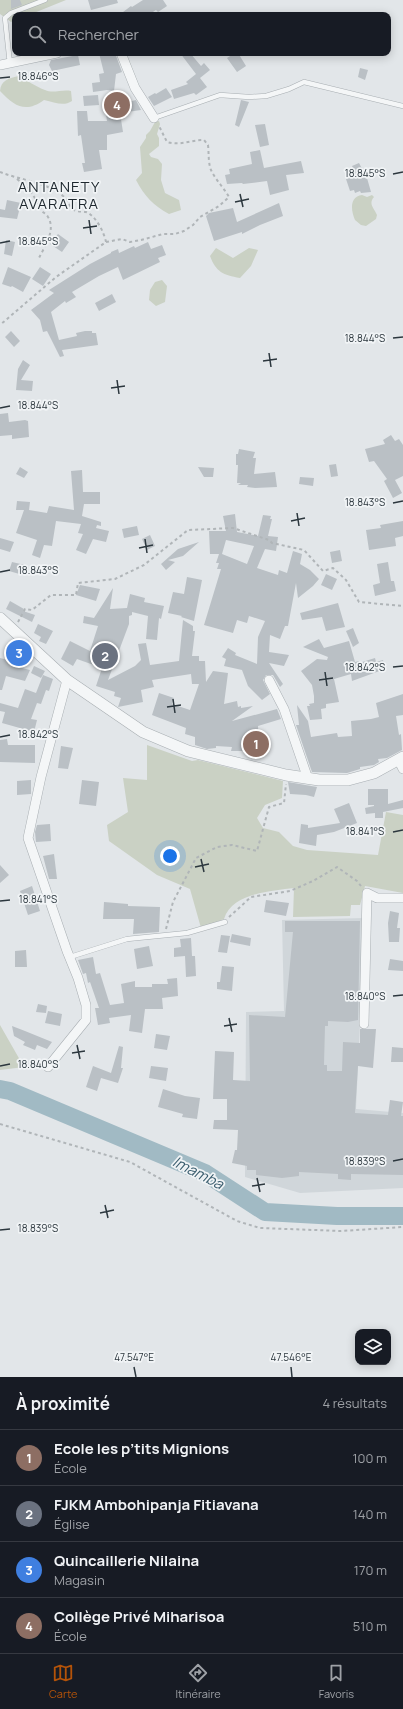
<!DOCTYPE html>
<html lang="fr">
<head>
<meta charset="utf-8">
<style>
  body { margin:0; font-family:Manrope,sans-serif; background:#242831; color:#f1f3f6 }
  .controls { position:absolute; right:12px; bottom:12px; display:grid; overflow:hidden; border-radius:8px; box-shadow:0 2px 10px #0003 }
  .controls button { width:36px; height:36px; display:grid; place-items:center; padding:0; border:0; border-bottom:1px solid #363941; background:#171b24; color:#f1f3f6; font:20px sans-serif }
  .you { position:absolute; left:170px; top:856px; width:14px; height:14px; margin:-10px; border:3px solid #fff; border-radius:50%; background:#1a73e8; box-shadow:0 0 0 6px #1a73e833 }
  .badge { display:grid; place-items:center; width:26px; height:26px; border-radius:50%; background:#b45309; color:#fff; font-size:13px; font-weight:700 }
  .pin { position:absolute; translate:-50% -50%; border:2px solid #fff; box-shadow:0 1px 4px #0006 }
  .list { margin:0; padding:0; list-style:none }
  h2 { display:flex; justify-content:space-between; align-items:center; height:52px; margin:0; padding:0 16px; font-size:17px }
  h2 small { font-size:13px; font-weight:400; color:#9ea1a6 }
  .list li { display:grid; grid-template-columns:26px 1fr auto; gap:12px; align-items:center; box-sizing:border-box; height:56px; padding:0 16px; border-top:1px solid #363941 }
  .list b { display:block; font-size:15px; white-space:nowrap }
  .list p { margin:0; font-size:13px; white-space:nowrap; color:#9ea1a6 }
  .list em { font-size:13px; font-style:normal; color:#9ea1a6 }
  .icon { flex:none; width:22px; height:22px; fill:none; stroke:currentColor; stroke-width:2; stroke-linecap:round; stroke-linejoin:round }
  .map { position:relative; flex:none; width:403px; height:1377px; overflow:hidden }
  .search { position:absolute; background:#171b24; box-shadow:0 2px 10px #0003; left:12px; right:12px; top:12px; height:44px; display:flex; align-items:center; gap:10px; box-sizing:border-box; padding:0 14px; border-radius:8px; color:#9ea1a6; font-size:15px }
  .sheet { height:276px; background:#171b24 }
  nav { display:flex; justify-content:space-around; align-items:center; box-sizing:border-box; height:56px; border-top:1px solid #363941; background:#171b24; font-size:11px; color:#9ea1a6 }
  nav a { display:grid; justify-items:center; gap:2px }
  nav .on { color:#b45309 }
  .map>svg:first-child { display:block }
  .built { fill:#d0d6da }
  .green { fill:#cad1c4 }
  .lines { fill:none; stroke-linecap:round; stroke-linejoin:round }
  .river { stroke:#a1bac4; stroke-width:18 }
  .building { fill:#bac0c5; fill-rule:evenodd }
  .service-casing { stroke:#a8aeb2; stroke-width:5.5 }
  .minor-casing { stroke:#a8aeb2; stroke-width:10 }
  .tertiary-casing { stroke:#a8aeb2; stroke-width:12 }
  .path { stroke:#b0b5b8; stroke-width:2; stroke-dasharray:3 3; stroke-linecap:butt }
  .service { stroke:#f4f6f7; stroke-width:4.5 }
  .minor { stroke:#f4f6f7; stroke-width:9 }
  .tertiary { stroke:#f4f6f7; stroke-width:11 }
  .ticks { fill:none; stroke:#2c373e; stroke-width:1.5 }
  .labels { text-anchor:middle; stroke-width:3.5; stroke-linejoin:round; paint-order:stroke }
  .neighbourhood-label { font-size:15px; letter-spacing:1px; fill:#1e282f; stroke:#f1f4f6 }
  .water-label { font-size:15px; font-style:italic; fill:#3a5d6e; stroke:#f1f4f6 }
  .ticks-label { font-size:10px; text-anchor:middle; fill:#2c373e; stroke:#f1f4f6; stroke-width:3.5; stroke-linejoin:round; paint-order:stroke }
</style>
</head>
<body>
<div class="map">
<svg width="403" height="1377" viewBox="0 0 403 1377">
  <rect width="100%" height="100%" fill="#e2e6e9"/>
  <path class="built" d="M365,918L356,1109L403,1113V1188L300,1193L245,1177L246,1012L284,1011L282,920Z"/>
  <path class="green" d="M0,0H66L29,15H15V20L11,22L0,14Z
    M19,76C27,80 36,87 45,90C53,94 62,89 71,91L72,101C63,107 55,102 44,100C26,113 15,107 0,91C1,80 9,78 19,76Z
    M159,121L160,124L157,134L159,138V146L149,154L151,157L158,159L162,164L161,180L165,193L179,200L181,210L169,214C153,205 145,197 136,180L142,173L140,147L146,138V135L150,131L155,122Z
    M362,195L367,197L372,195L374,197C368,204 374,208 377,215L376,219L366,226L361,225L355,220C351,211 349,197 362,195Z
    M216,248L233,258L249,248L258,250L251,266L240,278C223,275 216,272 210,256Z
    M162,280L167,286L165,302L156,306L149,300L150,290L155,282Z
    M147,745L192,761L198,760L283,781L282,798L265,805L257,818L263,828L279,832L293,846L307,850L378,855L386,812L403,815V893L365,886L360,905H351L350,916L293,917L294,888C271,891 232,893 224,919L201,928L190,889L157,875L109,841L107,825L128,812L123,778L147,780Z
    M0,1025L24,1067L0,1070Z"/>
  <g class="lines">
    <path class="river" d="M0,1089L10,1091L205,1173L265,1212L337,1216H403"/>
  </g>
  <path class="building" d="M11,0H20L22,5L11,9Z
    M88,0H117L118,3L91,10Z
    M143,0H163L167,6L158,12L156,10L148,15H119L131,6L132,7Z
    M99,53H115L122,72L116,74L114,91L107,90L93,92L92,83L100,82L99,74L104,73Z
    M180,53H190L201,66L204,63L210,70L200,78L207,87L196,95L194,93L174,99L171,90L188,84L186,82L196,74Z
    M235,53H238L246,66L237,72L227,58Z
    M78,55L80,65L52,71L49,65L51,60Z
    M360,68L368,70L365,80L358,77Z
    M166,88L172,97L154,106L148,97L155,93L156,94Z
    M98,95L99,105L84,106L83,96Z
    M127,100V102L136,100L141,110L120,113L123,132L107,135V150H99L102,169L84,172L82,163H85L81,135L78,136L77,111H87L88,121H107L105,108L118,106L117,101Z
    M241,100L249,102L239,127L235,125Z
    M265,124L269,145L260,147L255,125Z
    M260,150L264,168L301,161L304,173L286,175L289,190L270,195L267,181L243,184L242,183L227,184L225,175L230,174L229,169L252,164L250,152Z
    M359,163L367,178L371,192L361,193L360,191L355,193L354,190L350,191L346,179L348,178L347,173L354,170L352,166Z
    M7,200L21,203L17,219L0,217V209L5,210Z
    M279,203L283,216L260,225L242,234V232L214,241L206,216L209,213L233,208L237,222Z
    M58,234L69,242L62,252L50,244Z
    M6,240L15,242L12,256L4,254Z
    M148,242L151,249L162,245L166,255L158,258L160,262L123,280L118,267L99,276L72,292L76,297L66,303L65,301L51,312L59,340L77,336L76,333L85,331H92V333H96L98,345L62,350L64,356L60,357L47,331L43,332L40,320L31,310L54,293L49,290L90,264L111,253V252L118,249L119,253L134,246L135,248Z
    M8,267L31,277L23,292L12,286L11,287L2,284Z
    M40,267L51,274L43,286L32,279Z
    M112,294L116,302L99,311L95,303Z
    M11,331L20,341L14,347L5,337Z
    M23,360L30,365L21,380L33,381L32,391L16,390L18,369Z
    M8,413L9,422L25,420L28,421L29,437L12,439V435L0,436V414Z
    M391,435L395,441L399,439L403,445V476L395,480L402,493L393,498L384,481L387,479L374,461L369,462L365,449L385,444L383,440Z
    M239,449L255,452L253,458H256L254,474L275,472L277,487L255,488L247,487L248,485H238L241,483H237L238,465H236V454H238Z
    M336,464L338,476L331,477L329,465Z
    M20,467L28,472L24,478L16,474Z
    M198,467L214,468L213,477H204Z
    M82,470L83,492H100V504H84L82,516L101,522V526L97,525L96,528L109,531L106,542L93,539L86,554L76,550L83,534L78,533L81,524L56,521L52,546L44,545L40,558L32,555L37,540L16,533L24,510H16L17,501L30,502L29,510L47,513L49,506L74,510L71,471Z
    M300,477L314,478L313,486L299,484Z
    M235,514L237,532L258,536L263,515L271,516L270,519H272L268,536L278,537L276,551L265,549L257,568L278,575L279,570L287,573L293,551L302,554L300,564L310,570L319,579L313,586L298,598L296,583L288,626H285L280,639L270,635L269,652L289,655L284,666L269,663L283,684L280,687L273,675H266L263,680L270,694L262,700L248,686L242,670L224,666L226,659L222,657L228,648L236,653L235,655L257,664L258,637L265,621L249,616L247,623L237,620L233,633L204,625L221,569H217L219,563H216L219,554H210L209,531H226L223,516ZM226,540L254,546L247,564L222,554Z
    M403,521V536L395,538L396,546L369,550L366,530L381,528L380,525Z
    M137,526L139,535L124,538L122,529Z
    M150,535L155,546L147,550L142,539Z
    M0,538L14,542L10,552L0,549Z
    M199,542L183,556L168,560L175,562L166,570L161,564L178,549Z
    M340,550L342,561L332,563L330,552Z
    M12,562L25,565L23,575L9,571Z
    M388,562L391,581H394L396,591L375,596L373,585L380,583L377,564Z
    M326,574L337,579L332,590L321,585Z
    M187,577L202,580L194,621L181,617L182,616L168,613L173,592L184,594Z
    M80,585L100,589L96,601L76,595Z
    M113,588L110,609L127,608L130,594L145,598L144,602L164,606L161,619L159,618L157,640L146,639L148,616L132,612V615L129,616V624L108,680L135,666L141,660L138,644L146,643L150,665L179,661L183,620L193,626V631H195L192,656H199V661H205L206,682L213,671L228,673L224,704L237,701L238,707L241,706V708L253,706L232,721L277,709L281,719L258,726L259,748L244,751H231L232,747L216,746V748L207,749L195,745V737L185,734L186,728L152,715L159,693L174,698L172,704L190,710L199,684H192L191,674L152,680L154,687L141,690L143,702L118,707L121,698L114,696L115,692L96,686L102,668L77,659L73,666L61,659L70,641L90,651L98,626L83,623L84,616L94,618Z
    M10,601L24,609L23,611L35,615L32,622L6,609Z
    M338,603L345,627L326,631L322,617L302,620L300,613Z
    M38,624L53,631L46,644L39,641L41,637L34,633Z
    M353,628L359,643L353,647L346,631Z
    M319,639L324,648L349,641L355,662L359,661V663L375,658L376,662L383,660L385,669L352,681L351,674L334,679L339,702L326,704V708L321,709L322,719L310,720L307,706H310L309,704L314,703V696L312,685L301,671L317,659L327,660L328,657L303,647Z
    M0,658L16,662L14,666L30,670L25,681L6,676L2,690H0Z
    M34,666L45,671L41,678L31,673Z
    M43,675L53,679L49,691L46,690L41,704L37,703L31,719L37,720L34,732L2,723L5,712L0,711V703L18,708L25,689L36,693Z
    M403,694V715L396,716L399,735L401,734L402,750L387,758L378,759L379,762L374,765L360,767V769L347,773L312,772L296,725H299L297,705L308,721L311,737L337,733L338,737L352,736L351,721L371,719L379,717L376,703Z
    M7,739L8,745H35V763L0,762V740Z
    M61,746L73,748L68,769L58,768Z
    M31,780V794L17,795V781Z
    M82,780L99,782L96,806L79,804Z
    M288,782L317,787L314,797L306,795L290,794Z
    M368,789H388V804L403,800V808L383,812V818H375V813L366,814L365,808L374,806V805H368Z
    M349,803L357,823L334,832L317,835L316,846L299,843L301,824L308,825V828L340,823L334,809Z
    M50,824L51,841L36,842L35,832L37,825Z
    M54,854L57,879H49L43,856Z
    M0,865L9,875L0,883Z
    M32,886L40,911L28,915L20,891Z
    M266,900L289,903L286,916L264,912Z
    M104,902L128,904V906L160,907L159,932L133,934L134,919H103Z
    M390,911L399,913L397,928H400L399,942H389L388,923Z
    M285,921H360L358,1020L348,1022L328,1021V1026H325L324,1065H327V1071H342L343,1042L360,1043V1029H376L373,1068L358,1066L355,1113L388,1115L390,1100L403,1102L401,1116H403V1175L351,1174V1180L338,1179V1174L299,1172V1176L282,1178L256,1175V1170H247V1166L232,1163L235,1150H237L238,1130L213,1129L214,1120H227V1099H213L215,1051L234,1052L233,1080L250,1081L249,1015L285,1017L293,932H285Z
    M232,934L251,938L250,946L230,942Z
    M221,935L230,936L227,953L218,952Z
    M191,938L192,956H195L196,976L186,977L185,956L174,957V948L181,947L180,939Z
    M149,946L153,966L137,969L134,949Z
    M26,950L27,967H15V951Z
    M93,957L96,974L100,973L110,1005L124,1003L121,984L135,981V987H152V984H168L167,979L177,978L178,996L162,998L163,1009H145L142,1033L129,1031L131,1015L109,1018L110,1023L98,1025L95,1008H99L90,982L88,983L86,973L83,974L78,960Z
    M390,959L403,961V971L388,970Z
    M222,966L234,967L232,991L217,989V982H220Z
    M38,1004L47,1006L46,1013L36,1012Z
    M48,1011L62,1014L60,1026L45,1023Z
    M12,1026L25,1031L52,1042L47,1049L37,1045L35,1050L23,1045L25,1042L14,1036Z
    M156,1034L170,1036L167,1050L154,1048Z
    M119,1046L123,1047L121,1068H123L118,1083L101,1078L97,1091L86,1087L93,1066L111,1073Z
    M392,1047L403,1048V1062H391Z
    M151,1066L168,1068L166,1081L149,1078Z
    M163,1089L185,1096L200,1098L197,1119L182,1117L183,1114L158,1107Z"/>
  <g class="lines">
    <g class="service-casing">
      <path id="service" d="M10,64L5,18L11,13L45,0
        M154,118L220,95L249,97L266,96L289,89L304,82L403,106
        M70,957L127,939L187,933L225,922"/>
    </g>
    <g class="minor-casing">
      <path id="minor" d="M121,53L135,88L154,118
        M0,65L57,53
        M269,680L284,709L308,779
        M399,761L403,769
        M364,1024L367,893L377,898H403
        M48,1067L86,1020V1005L78,978L67,951L28,838L41,777L67,680"/>
    </g>
    <g class="tertiary-casing">
      <path id="tertiary" d="M0,618L67,680L143,732L188,751L286,775L319,780H348L374,773L403,757"/>
    </g>
    <path class="path" d="M0,172C20,180 46,182 63,196C68,199 69,207 74,210C78,212 82,211 86,212C96,216 104,232 106,242L56,277L0,325
      M17,179C31,191 32,192 40,208C41,212 46,213 48,217C56,230 45,246 39,258
      M106,242L122,239L130,242L141,240L163,234H175L184,231L193,225L200,217L219,206L229,197C224,188 215,179 211,170C208,162 209,154 208,145L204,140C191,140 180,146 167,142L159,126
      M18,622L25,609L32,610L51,595H76L78,583L115,579L144,565L188,530L233,528L269,540L272,543L304,550L323,571L333,568L346,580L359,602L403,606
      M229,917L251,897L290,891L313,881L337,867L357,881L361,886
      M166,929L173,902L196,858L217,847L232,845L257,851L269,807L284,803L286,784
      M0,1124L130,1162L237,1221L260,1228L341,1231L403,1227"/>
    <use href="#service" class="service"/>
    <use href="#minor" class="minor"/>
    <use href="#tertiary" class="tertiary"/>
  </g>
  <path class="ticks" d="M0,78L10,77M393,174L403,172M240,194L243,207M235,202L249,199M89,220L91,234M83,228L97,226M0,243L10,241M393,338L403,337M269,353L271,367M263,361L277,359M117,380L119,394M111,388L125,386M0,408L10,406M393,503L403,501M297,513L299,526M291,521L305,518M145,539L147,553M139,548L153,545M0,572L10,570M393,667L403,666M325,672L327,686M319,680L333,678M173,699L175,713M167,707L181,705M0,737L10,735M393,832L403,830M201,859L204,872M195,867L209,864M0,901L10,900M393,996L403,995M229,1018L232,1032M224,1026L237,1024M77,1045L80,1059M72,1053L85,1051M0,1066L10,1064M393,1161L403,1159M257,1178L260,1192M252,1186L265,1184M105,1205L108,1218M100,1213L114,1210M0,1230L10,1229M134,1367L136,1377M291,1367L292,1377"/>
  <g class="labels">
    <g class="neighbourhood-label">
      <text x="59" y="192">ANTANETY<tspan x="59" dy="17">AVARATRA</tspan></text>
    </g>
    <g class="water-label">
      <text transform="translate(198 1173) rotate(27)" y="5">Imamba</text>
    </g>
  </g>
  <g class="ticks-label">
    <text x="38" y="80">18.846°S</text>
    <text x="365" y="177">18.845°S</text>
    <text x="38" y="245">18.845°S</text>
    <text x="365" y="342">18.844°S</text>
    <text x="38" y="409">18.844°S</text>
    <text x="365" y="506">18.843°S</text>
    <text x="38" y="574">18.843°S</text>
    <text x="365" y="671">18.842°S</text>
    <text x="38" y="738">18.842°S</text>
    <text x="365" y="835">18.841°S</text>
    <text x="38" y="903">18.841°S</text>
    <text x="365" y="1000">18.840°S</text>
    <text x="38" y="1068">18.840°S</text>
    <text x="365" y="1165">18.839°S</text>
    <text x="38" y="1232">18.839°S</text>
    <text x="134" y="1361">47.547°E</text>
    <text x="291" y="1361">47.546°E</text>
  </g>
</svg>
<div class="controls">
<button><svg class="icon" aria-label="layers" viewBox="0 0 24 24"><path d="M12 4l9 5-9 5-9-5zM3 14l9 5 9-5"/></svg></button>
</div>
<div class="you"></div>
<div class="pin badge" style="left:256px;top:744px;background:#8d6e63">1</div>
<div class="pin badge" style="left:105px;top:656px;background:#6b7280">2</div>
<div class="pin badge" style="left:19px;top:653px;background:#3f7fe0">3</div>
<div class="pin badge" style="left:117px;top:105px;background:#8d6e63">4</div>
<div class="search"><svg class="icon" aria-label="search" viewBox="0 0 24 24"><circle cx="10" cy="10" r="6"/><path d="M15 15l6 6"/></svg>Rechercher</div>
</div>
<section class="sheet">
<h2>À proximité<small>4 résultats</small></h2>
<ul class="list">
<li><span class="badge" style="background:#8d6e63">1</span><div><b>Ecole les p’tits Mignions</b><p>École</p></div><em>100 m</em></li>
<li><span class="badge" style="background:#6b7280">2</span><div><b>FJKM Ambohipanja Fitiavana</b><p>Église</p></div><em>140 m</em></li>
<li><span class="badge" style="background:#3f7fe0">3</span><div><b>Quincaillerie Nilaina</b><p>Magasin</p></div><em>170 m</em></li>
<li><span class="badge" style="background:#8d6e63">4</span><div><b>Collège Privé Miharisoa</b><p>École</p></div><em>510 m</em></li>
</ul>
</section>
<nav>
<a class="on"><svg class="icon" aria-label="map" viewBox="0 0 24 24"><path d="M3 6l6-2 6 2 6-2v14l-6 2-6-2-6 2zM9 4v14M15 6v14"/></svg>Carte</a>
<a><svg class="icon" aria-label="directions" viewBox="0 0 24 24"><path d="M12 3l9 9-9 9-9-9zM9 14v-3h6M13 9l2 2-2 2"/></svg>Itinéraire</a>
<a><svg class="icon" aria-label="saved" viewBox="0 0 24 24"><path d="M7 4h10v16l-5-4-5 4z"/></svg>Favoris</a>
</nav>
</body>
</html>
